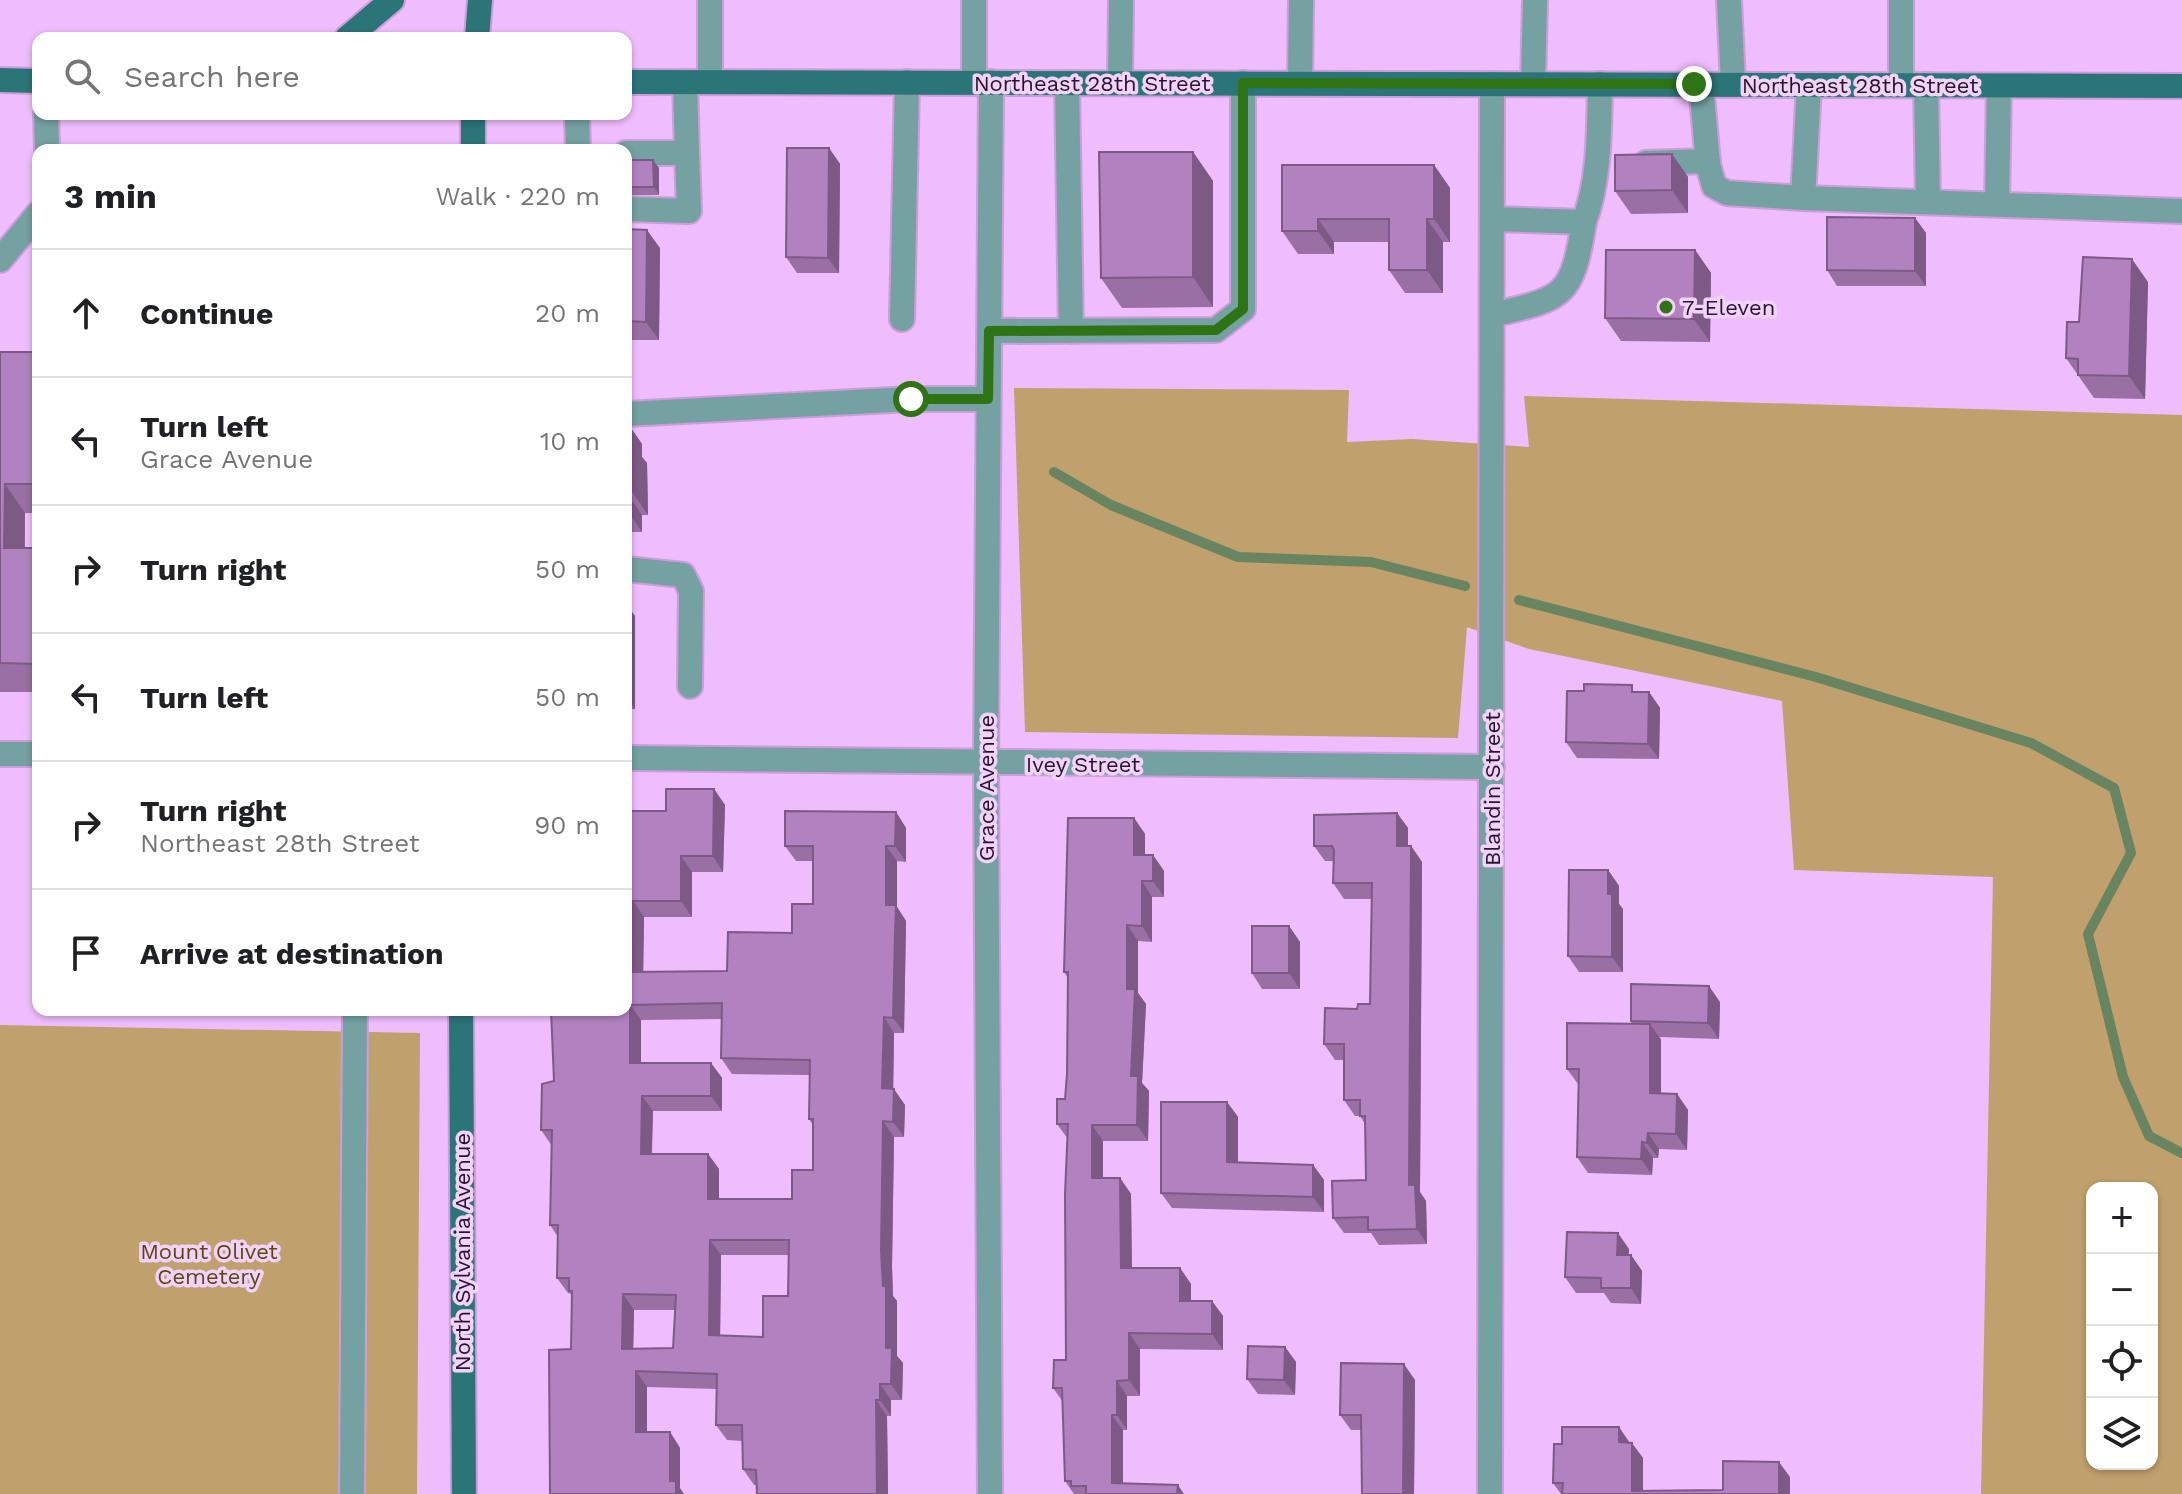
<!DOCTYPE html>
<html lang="en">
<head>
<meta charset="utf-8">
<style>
  body { margin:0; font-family:"Work Sans",sans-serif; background:#f2f2f2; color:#202124 }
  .controls { position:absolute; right:24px; bottom:24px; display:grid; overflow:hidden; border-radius:16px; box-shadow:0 2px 6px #0004 }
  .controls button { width:72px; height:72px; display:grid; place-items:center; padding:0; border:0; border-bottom:2px solid #e0e0e0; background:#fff; color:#202124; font:40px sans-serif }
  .stop { position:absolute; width:24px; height:24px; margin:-18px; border:6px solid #2f7414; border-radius:50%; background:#fff }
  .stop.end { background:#2f7414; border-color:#fff; box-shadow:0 2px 8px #0008 }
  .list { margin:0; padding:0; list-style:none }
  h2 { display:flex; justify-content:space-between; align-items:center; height:104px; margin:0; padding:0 32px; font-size:34px }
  h2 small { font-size:26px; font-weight:400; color:#757577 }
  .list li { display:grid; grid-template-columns:52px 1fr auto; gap:24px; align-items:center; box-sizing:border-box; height:128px; padding:0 32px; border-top:2px solid #e0e0e0 }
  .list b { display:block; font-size:30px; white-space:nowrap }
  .list p { margin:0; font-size:26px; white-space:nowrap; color:#757577 }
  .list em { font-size:26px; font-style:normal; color:#757577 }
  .icon { flex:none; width:44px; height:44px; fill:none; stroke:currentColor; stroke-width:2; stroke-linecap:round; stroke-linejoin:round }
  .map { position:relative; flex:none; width:2182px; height:1494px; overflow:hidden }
  .search { position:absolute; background:#fff; box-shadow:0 2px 6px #0004; left:32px; top:32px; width:600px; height:88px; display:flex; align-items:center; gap:20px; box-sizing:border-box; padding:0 28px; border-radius:16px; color:#757577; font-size:30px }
  .panel { position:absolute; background:#fff; box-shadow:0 2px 6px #0004; left:32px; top:144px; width:600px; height:872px; border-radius:16px }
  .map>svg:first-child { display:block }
  .green { fill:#c0a06c; fill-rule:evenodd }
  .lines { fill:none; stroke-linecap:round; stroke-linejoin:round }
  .stream { stroke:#688460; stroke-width:10 }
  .minor-casing { stroke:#cb9ed8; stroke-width:28 }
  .major-casing { stroke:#cb9ed8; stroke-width:28 }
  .minor { stroke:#75a1a2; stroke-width:24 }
  .major { stroke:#2b7477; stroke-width:24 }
  .wall { fill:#996fa4; fill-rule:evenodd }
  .shaded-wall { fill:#7d5a86 }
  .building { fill:#b281bf; stroke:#7d5a86; stroke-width:2; fill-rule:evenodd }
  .route { stroke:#2f7414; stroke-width:10 }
  .poi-dot { fill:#2f7414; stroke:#f1d2f9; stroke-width:3 }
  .labels { text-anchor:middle; stroke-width:7; stroke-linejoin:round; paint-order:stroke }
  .street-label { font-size:22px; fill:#28152d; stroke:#f1d2f9 }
  .poi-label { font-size:22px; fill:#28152d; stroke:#f1d2f9; text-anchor:start }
  .park-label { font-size:22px; fill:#61450d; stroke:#f1d2f9 }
</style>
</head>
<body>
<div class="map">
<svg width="2182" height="1494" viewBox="0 0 2182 1494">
  <rect width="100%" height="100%" fill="#efbcfd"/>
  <path class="green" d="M1014,388L1349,390L1347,442L1412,439L1529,447L1524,396L2182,415V1494H1981L1993,877L1794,870L1782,701L1529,649L1467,627L1458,738L1025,732ZM2092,1188H2152V1464H2092Z
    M0,1025L420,1033L417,1494H0Z"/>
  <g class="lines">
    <path class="stream" d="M1054,472L1111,505L1238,557L1371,562L1465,586
      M1519,600L1816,677L2031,743L2114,788L2131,853L2088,934L2123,1077L2149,1136L2182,1153"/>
    <g class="minor-casing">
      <path id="minor" d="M1729,0L1733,84
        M1901,0V85
        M710,82V0
        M974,82V0
        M1067,83L1071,331
        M1120,83L1121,0
        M1300,83L1301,0
        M1533,84L1535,0
        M1701,84L1708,164L1714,186L1727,193L1803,198
        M1809,85L1803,198L2182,211
        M1926,85L1928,202
        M46,114L47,150
        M577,114L578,150
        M626,153H687L685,82
        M1646,163L1708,161
        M1997,204L1999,86
        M626,209L689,211L687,153
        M1492,219L1584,222C1600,178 1599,132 1600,84
        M0,260L38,214
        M1492,315C1564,298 1572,298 1584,222
        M902,319L907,82
        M989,331L1216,330L1243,309V83
        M626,414L911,399H988
        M626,569L683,575L691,591L690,686
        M0,754H38
        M626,758L1492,767
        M352,1494L355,1010
        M990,1494L986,763L991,82
        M1490,1494L1492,84"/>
    </g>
    <g class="major-casing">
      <path id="major" d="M347,38L392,0
        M477,38L480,0
        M0,80L38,81
        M626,82L2182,86
        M473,150V114
        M461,1010L464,1494"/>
    </g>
    <use href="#minor" class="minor"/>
    <use href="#major" class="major"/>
  </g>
  <path class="wall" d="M829,148L840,164L839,273H797L786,257Z
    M1193,152L1213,181V307L1122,308L1101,278Z
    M1672,154L1688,177V213L1631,214L1615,191Z
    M626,160L659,168V195H626Z
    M1434,165L1450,188V242H1443V293H1405L1389,270V242H1334V254H1298L1282,231Z
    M1915,218L1926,233V286H1837L1827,270Z
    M626,229L660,248L659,340H626Z
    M1695,250L1711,273L1710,342L1621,341L1605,318Z
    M2148,282L2145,399L2094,398L2066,358L2079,322Z
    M0,352H38V513H25V548H38V692H0Z
    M626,421L642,444V457L647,463L648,515H642V532H626Z
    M626,604L635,616V709H626Z
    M1638,692H1649L1660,708L1659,759L1577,758L1566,742Z
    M714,789L725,805L723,872H692V917H644L643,972L727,971L792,933L813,904V861H796L785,846L896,812L906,828V862L897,861V907L906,921L904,1033H894L893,1089L905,1105L904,1137H894L892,1267L893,1296L897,1301V1356L903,1363L902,1400H891V1416H887L888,1494H757V1485H754L743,1469V1441L727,1440L716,1425L717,1389L647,1387V1432H670L680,1448V1488L571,1349L572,1296L571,1294L568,1293L557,1278L558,1237L550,1225L552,1146L541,1130L626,811H666ZM722,1019L721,1058L732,1074L810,1075L809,1119L813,1125V1170L792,1199H719V1169L708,1154H652L653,1111H722V1078L711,1063H641V1020ZM721,1255H789L788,1296L763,1337L720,1335ZM634,1310H675L673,1348H633Z
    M1397,813L1408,828V846H1411L1422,862L1420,1192L1426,1201L1427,1244L1379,1245L1371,1233H1344L1333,1218L1366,1180L1365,1124L1360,1116H1355L1344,1100V1060H1335L1324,1044L1357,1009L1370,1004L1372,899H1344L1333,883L1334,861H1325L1314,846Z
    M1134,818L1145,834V855H1153L1164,871V897H1152V942L1138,941V993L1146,1004L1142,1083L1149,1091L1148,1141H1103V1178H1120L1131,1194L1132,1268H1180L1191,1284V1301H1212L1223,1316V1350L1140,1349V1396H1127V1430H1123V1483L1184,1494H1074L1065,1481L1063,1402L1053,1388L1066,1360L1068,1139L1057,1124L1065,1099L1067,1074L1068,978L1064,972Z
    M1608,870L1619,886V904L1623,909V972H1579L1568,956Z
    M1289,926L1300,942V989H1262L1252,973Z
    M1720,1002L1719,1039L1660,1037L1661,1040V1094H1677L1688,1110L1687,1150L1659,1149L1658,1158H1653L1652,1175L1588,1173L1577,1157L1578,1084L1567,1069L1632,1024L1631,1021Z
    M1227,1102L1238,1117V1162L1313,1165L1324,1180V1212L1172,1208L1161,1193Z
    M1629,1249L1628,1255H1631L1642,1271L1641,1304L1611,1303L1604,1293H1576L1565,1277Z
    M1285,1347L1296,1362L1295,1395L1258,1394L1247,1379Z
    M1415,1380L1414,1494H1362L1361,1430H1351L1340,1415Z
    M1630,1442L1643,1458V1491L1723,1490L1790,1477V1494H1561L1553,1483L1562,1444Z"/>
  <path class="shaded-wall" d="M829,148L840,164L839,273L828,258Z
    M1193,152L1213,181V307L1193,277Z
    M1672,154L1688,177V213L1672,190Z
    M653,160L659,168V195L654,187Z
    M1434,165L1450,188V242L1434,219Z
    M1915,218L1926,233V286L1915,271Z
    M1318,219L1334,242V254L1318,231Z
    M1427,219L1443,242V293L1427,270Z
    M647,230L660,248L659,340L646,322Z
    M1695,250L1711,273L1710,342L1694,319Z
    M2132,259L2148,282L2145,399L2129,376Z
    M626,421L642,444V457L647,463L648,515L632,492L626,440Z
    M5,484L25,513L24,577L4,548Z
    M626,492L642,515V532L626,509Z
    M626,604L635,616V709L626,696Z
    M1649,692L1660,708L1659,759L1648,744Z
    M714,789L725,805L723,872L713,856Z
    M896,812L906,828V862L895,846Z
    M1397,813L1408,828V862L1397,846Z
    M1134,818L1145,834V870L1134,855Z
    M886,846L897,861V907L906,921L904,1033L893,1018L886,905Z
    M1411,846L1422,862L1420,1192L1426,1201L1427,1244L1417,1229L1409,1185Z
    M1153,855L1164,871V897L1153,881Z
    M681,856L692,872V917L681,901Z
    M1608,870L1619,886V904L1623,909V972L1612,957Z
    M1142,881L1152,897V942L1142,926Z
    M633,901L644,917L643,988L632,972Z
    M1127,925L1138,941V993L1146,1004L1142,1083L1149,1091L1148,1141L1137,1125L1131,1076L1127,989Z
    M1289,926L1300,942V989L1289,973Z
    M1709,986L1720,1002L1719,1039L1708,1023Z
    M630,1005L641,1020V1078L630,1063Z
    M884,1017L894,1033L893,1104L882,1088Z
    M1650,1024L1661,1040V1109L1650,1093Z
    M711,1063L722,1078V1111L711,1096Z
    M894,1089L905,1105L904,1137L893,1122Z
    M1677,1094L1688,1110L1687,1150L1676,1134Z
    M642,1096L653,1111L651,1169L641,1154Z
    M1227,1102L1238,1117V1178L1227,1162Z
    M883,1121L894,1137L892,1267L893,1296L897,1301V1356L903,1363L902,1400L891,1384L886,1348L881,1251Z
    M1092,1125L1103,1141V1194L1092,1178Z
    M1648,1133L1659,1149L1658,1158L1647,1143Z
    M1642,1142L1653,1158L1652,1175L1641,1159Z
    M708,1154L719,1169V1215L708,1199Z
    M1313,1165L1324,1180V1212L1313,1197Z
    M1120,1178L1131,1194L1132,1284L1121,1268Z
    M1618,1233L1629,1249L1628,1271L1617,1255Z
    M710,1240L721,1255L720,1350L709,1335Z
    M1631,1255L1642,1271L1641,1304L1631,1288Z
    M1180,1268L1191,1284V1316L1180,1301Z
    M623,1294L634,1310L633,1364L622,1349Z
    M1212,1301L1223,1316V1350L1212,1334Z
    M1129,1333L1140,1349V1396L1129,1380Z
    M1285,1347L1296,1362L1295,1395L1284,1380Z
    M1404,1364L1415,1380L1414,1494H1403Z
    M636,1371L647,1387V1448L636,1432Z
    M1117,1381L1127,1396V1430L1117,1415Z
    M880,1384L891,1400V1416L880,1400Z
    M876,1400L887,1416L888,1494H877Z
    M1112,1415L1123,1430V1494L1112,1483Z
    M1619,1427L1630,1443L1619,1442Z
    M670,1432L680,1448V1488L684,1494H676L670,1481Z
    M1632,1443L1643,1458V1494L1632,1491Z
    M1779,1462L1790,1477V1494H1779Z
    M1178,1485L1184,1494H1177Z"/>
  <path class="building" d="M787,148H829L828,258L786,257Z
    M1099,152H1193V277L1101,278Z
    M1672,154V190L1615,191V155Z
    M626,160H653L654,187H626Z
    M1282,165H1434V219H1427V270H1389V219H1318V231H1282Z
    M1827,217L1915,218V271L1827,270Z
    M626,229L647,230L646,322L626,321Z
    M1606,250H1695L1694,319L1605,318Z
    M2083,257L2132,259L2129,376L2078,375V359L2066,358L2067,322H2079Z
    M0,352H38V484H5L4,548H38V664L0,663Z
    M626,421V440H631L632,492H626Z
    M1584,684L1632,685V692H1649L1648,744L1566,742L1567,691H1584Z
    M666,789H714L713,856H681V901H633L632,972L727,971L728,932L792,933V904H813V846H785V811L896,812L895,846H886V905H896L895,934L893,1018L884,1017L882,1088L894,1089L893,1122L883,1121L881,1251L883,1286H886V1348H892L891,1384H880V1400H876L877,1494H757L756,1470L743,1469L742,1425H716L717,1374L636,1371V1432H670V1481H676V1494H550L549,1350L571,1349L572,1291H569V1278H557L558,1225H550L552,1130H541L542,1084L554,1081L551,1010H626V811H666ZM722,1003L721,1058L810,1060L809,1119H813V1170H792V1199H708V1154H641L642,1096H711V1063H630V1005ZM710,1240H789L788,1296H763V1337L709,1335ZM623,1294L676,1295L673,1348L622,1349Z
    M1397,813V846H1411L1409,1185H1415L1417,1229L1368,1230V1217L1333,1218L1332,1181L1366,1180L1365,1116H1360V1100H1344V1044H1324L1325,1008L1357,1009L1358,1004H1370L1372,883H1333L1334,850L1332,846H1314V815Z
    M1068,818H1134V855H1153V881H1142V926L1127,925V989H1135L1131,1076H1138L1137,1125H1092V1178H1120L1121,1268H1180V1301H1212V1334L1129,1333V1380L1117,1381V1415H1112V1483L1178,1485L1177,1494H1086V1486H1071V1481H1065L1062,1388H1053L1054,1360H1066L1065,1194L1068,1124H1057V1099H1065L1067,1074L1068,972H1064Z
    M1569,870H1608V894H1612V957L1568,956Z
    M1252,926H1289V973H1252Z
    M1631,984L1709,986L1708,1023L1631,1021Z
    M1567,1023L1650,1024V1093L1677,1094L1676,1134L1648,1133L1647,1143L1642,1142L1641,1159L1577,1157L1579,1069H1567Z
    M1161,1102H1227V1162L1313,1165V1197L1161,1193Z
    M1567,1232L1618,1233L1617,1255H1631V1288H1601V1278L1565,1277Z
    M1248,1346L1285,1347L1284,1380L1247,1379Z
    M1341,1363L1404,1364L1403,1494H1362L1361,1415H1340Z
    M1562,1427H1619V1442L1632,1443V1491L1723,1490V1461L1779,1462V1494H1562L1563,1483H1553L1554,1444H1562Z"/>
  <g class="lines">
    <path class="route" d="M911,399H988L989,331L1216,330L1243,309V83L1694,84"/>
  </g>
  <circle class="poi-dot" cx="1666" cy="307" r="8"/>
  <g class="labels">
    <g class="street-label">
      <text x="1092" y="91">Northeast 28th Street</text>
      <text x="1860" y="93">Northeast 28th Street</text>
      <text x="1083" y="772">Ivey Street</text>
      <text transform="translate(986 788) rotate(-90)" y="8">Grace Avenue</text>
      <text transform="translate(1492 789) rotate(-90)" y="8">Blandin Street</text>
      <text transform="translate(462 1252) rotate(-90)" y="8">North Sylvania Avenue</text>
    </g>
    <g class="poi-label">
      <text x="1682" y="315">7-Eleven</text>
    </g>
    <g class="park-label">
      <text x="209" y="1259">Mount Olivet<tspan x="209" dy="25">Cemetery</tspan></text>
    </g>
  </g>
</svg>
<div class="controls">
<button>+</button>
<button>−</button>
<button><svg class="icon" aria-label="locate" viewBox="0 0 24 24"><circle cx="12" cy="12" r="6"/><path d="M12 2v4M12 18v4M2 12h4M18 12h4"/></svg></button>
<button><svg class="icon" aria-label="layers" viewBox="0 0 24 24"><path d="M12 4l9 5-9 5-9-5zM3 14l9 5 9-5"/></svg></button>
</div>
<div class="stop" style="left:911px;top:399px"></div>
<div class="stop end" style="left:1694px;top:84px"></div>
<div class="search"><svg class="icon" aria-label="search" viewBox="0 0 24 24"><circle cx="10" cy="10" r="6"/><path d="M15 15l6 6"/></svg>Search here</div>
<section class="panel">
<h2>3 min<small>Walk · 220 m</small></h2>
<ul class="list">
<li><svg class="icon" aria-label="ahead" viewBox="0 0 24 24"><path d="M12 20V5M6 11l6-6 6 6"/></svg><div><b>Continue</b></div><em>20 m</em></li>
<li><svg class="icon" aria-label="left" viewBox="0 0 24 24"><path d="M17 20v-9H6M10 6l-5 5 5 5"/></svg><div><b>Turn left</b><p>Grace Avenue</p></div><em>10 m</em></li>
<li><svg class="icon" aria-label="right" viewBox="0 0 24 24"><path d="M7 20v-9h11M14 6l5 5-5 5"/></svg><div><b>Turn right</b></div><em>50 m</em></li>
<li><svg class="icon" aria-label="left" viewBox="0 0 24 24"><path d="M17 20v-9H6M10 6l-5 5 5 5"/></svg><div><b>Turn left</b></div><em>50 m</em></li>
<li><svg class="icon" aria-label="right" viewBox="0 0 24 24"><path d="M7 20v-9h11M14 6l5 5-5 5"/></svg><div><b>Turn right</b><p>Northeast 28th Street</p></div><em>90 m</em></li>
<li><svg class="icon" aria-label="arrive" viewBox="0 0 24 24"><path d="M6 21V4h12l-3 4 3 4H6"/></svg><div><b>Arrive at destination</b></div></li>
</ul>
</section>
</div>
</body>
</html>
